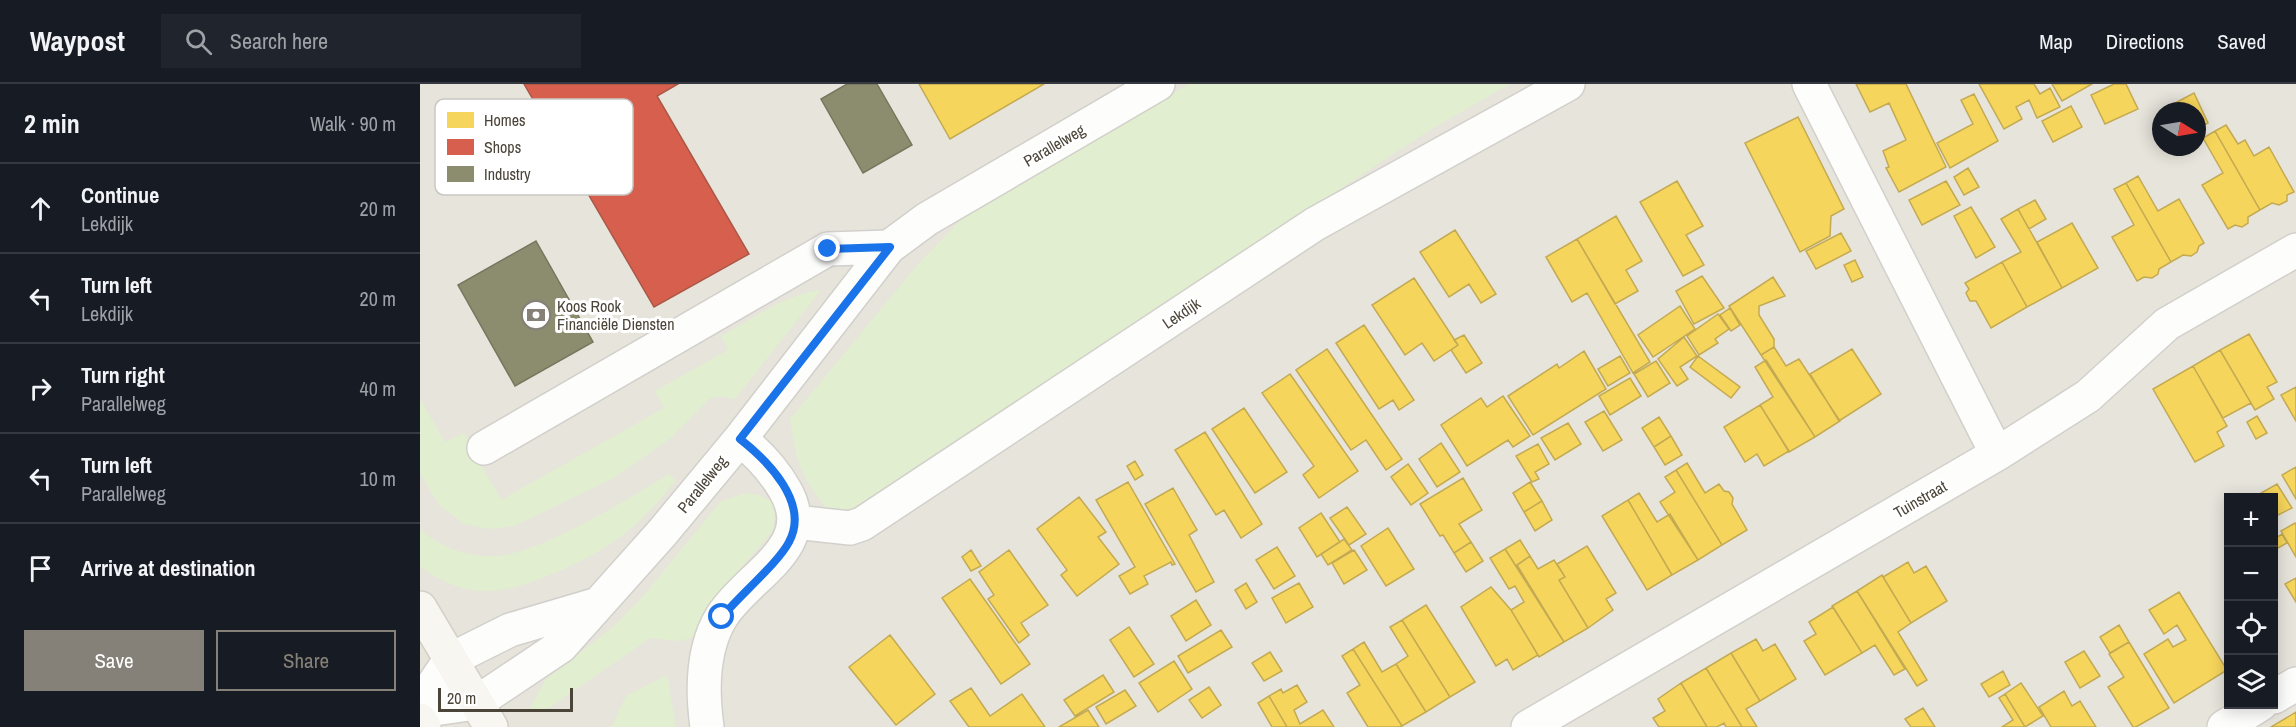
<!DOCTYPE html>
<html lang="en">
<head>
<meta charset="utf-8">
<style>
  body { margin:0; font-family:"Archivo Narrow",sans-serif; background:#20242c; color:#f1f3f6 }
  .controls { position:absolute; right:18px; bottom:18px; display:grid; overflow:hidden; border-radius:0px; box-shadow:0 3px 15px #0003 }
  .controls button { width:54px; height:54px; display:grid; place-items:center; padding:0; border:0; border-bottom:2px solid #363941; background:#171b24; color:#f1f3f6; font:30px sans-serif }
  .compass { position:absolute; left:1732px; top:18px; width:54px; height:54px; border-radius:50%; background:#171b24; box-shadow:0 3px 15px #0003; rotate:101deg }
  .scale { position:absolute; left:18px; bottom:15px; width:135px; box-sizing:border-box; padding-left:6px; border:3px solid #4b4439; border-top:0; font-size:16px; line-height:21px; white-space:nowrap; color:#4b4439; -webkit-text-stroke:4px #fff; paint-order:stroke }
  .stop { position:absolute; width:18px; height:18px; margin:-14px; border:4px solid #1a73e8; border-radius:50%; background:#fff }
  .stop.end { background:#1a73e8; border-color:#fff; box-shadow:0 2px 6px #0008 }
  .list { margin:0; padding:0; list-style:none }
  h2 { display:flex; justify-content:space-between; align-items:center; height:78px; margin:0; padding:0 24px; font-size:26px }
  h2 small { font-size:20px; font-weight:400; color:#9ea1a6 }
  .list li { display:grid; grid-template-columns:39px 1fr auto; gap:18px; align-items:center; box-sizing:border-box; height:90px; padding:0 24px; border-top:2px solid #363941 }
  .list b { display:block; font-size:22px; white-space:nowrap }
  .list p { margin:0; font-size:20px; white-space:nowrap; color:#9ea1a6 }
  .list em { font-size:20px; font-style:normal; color:#9ea1a6 }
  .actions { display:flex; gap:12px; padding:18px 24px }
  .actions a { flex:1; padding:14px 0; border:2px solid #868178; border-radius:0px; text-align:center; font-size:21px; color:#868178 }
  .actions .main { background:#868178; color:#fff }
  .icon { flex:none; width:33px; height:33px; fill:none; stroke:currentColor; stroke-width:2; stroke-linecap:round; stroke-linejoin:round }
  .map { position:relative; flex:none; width:1876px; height:643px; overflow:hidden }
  header { display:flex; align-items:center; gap:36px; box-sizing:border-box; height:84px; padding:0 30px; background:#171b24; border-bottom:2px solid #363941 }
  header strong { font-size:28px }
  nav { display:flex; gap:33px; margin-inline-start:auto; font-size:21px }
  .search { width:420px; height:54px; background:#20242c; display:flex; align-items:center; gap:15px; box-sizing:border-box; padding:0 21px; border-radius:0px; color:#9ea1a6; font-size:22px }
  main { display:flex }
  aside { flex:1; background:#171b24 }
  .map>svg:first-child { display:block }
  .residential { fill:#e7e4dc; fill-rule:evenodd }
  .green { fill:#e1eecf }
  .homes { fill:#f6d55c; stroke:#c3aa52; stroke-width:1.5 }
  .shops { fill:#d6604d; stroke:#ac5847; stroke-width:1.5 }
  .industry { fill:#8c8c6e; stroke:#78765e; stroke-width:1.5 }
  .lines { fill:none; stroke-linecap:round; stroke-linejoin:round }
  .street-casing { stroke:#d2d0cb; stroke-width:36 }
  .secondary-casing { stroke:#d3cfc5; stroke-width:36 }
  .street { stroke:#fdfdfc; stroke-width:33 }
  .secondary { stroke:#f7f6f1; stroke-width:33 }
  .route { stroke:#1a73e8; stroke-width:8 }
  .labels { text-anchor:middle; stroke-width:6; stroke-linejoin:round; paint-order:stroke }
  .street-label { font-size:16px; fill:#4b4439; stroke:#fff }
  .poi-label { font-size:16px; fill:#4b4439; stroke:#fff; text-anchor:start }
  .key { fill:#fff; stroke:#c9c7c4; stroke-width:1.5 }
  .key-label { font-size:16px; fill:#4b4439 }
</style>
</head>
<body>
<header>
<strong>Waypost</strong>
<div class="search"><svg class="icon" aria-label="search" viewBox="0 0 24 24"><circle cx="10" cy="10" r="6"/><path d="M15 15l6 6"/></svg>Search here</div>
<nav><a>Map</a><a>Directions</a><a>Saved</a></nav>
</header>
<main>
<aside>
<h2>2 min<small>Walk · 90 m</small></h2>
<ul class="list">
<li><svg class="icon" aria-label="ahead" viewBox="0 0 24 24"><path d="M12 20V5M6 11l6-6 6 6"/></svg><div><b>Continue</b><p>Lekdijk</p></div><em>20 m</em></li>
<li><svg class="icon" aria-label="left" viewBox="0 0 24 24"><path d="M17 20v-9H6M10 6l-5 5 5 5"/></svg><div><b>Turn left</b><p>Lekdijk</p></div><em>20 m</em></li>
<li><svg class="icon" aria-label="right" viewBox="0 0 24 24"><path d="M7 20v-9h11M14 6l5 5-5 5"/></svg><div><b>Turn right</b><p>Parallelweg</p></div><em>40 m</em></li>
<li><svg class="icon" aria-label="left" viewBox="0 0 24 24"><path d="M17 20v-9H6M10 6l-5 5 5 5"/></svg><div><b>Turn left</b><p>Parallelweg</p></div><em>10 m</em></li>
<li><svg class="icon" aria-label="arrive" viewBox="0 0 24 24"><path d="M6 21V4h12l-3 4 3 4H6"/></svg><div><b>Arrive at destination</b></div></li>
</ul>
<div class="actions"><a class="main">Save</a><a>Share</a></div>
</aside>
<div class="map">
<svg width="1876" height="643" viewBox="0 0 1876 643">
  <rect width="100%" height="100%" fill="#f4f2ee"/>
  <path class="residential" d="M0,0H1876V643H0ZM1741,27H1777V63H1741ZM1808,414H1854V620H1808Z"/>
  <path class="green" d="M769,0H1090L1010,46L433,424L409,428C382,393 375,378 370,335L499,179L546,131Z
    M401,206L315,315L300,312L289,315L252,353L194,394L94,442L71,445L44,440L19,421L0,389V315L25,358L44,349L81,416L244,324L235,307L308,266L301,252C333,234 364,211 401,206Z
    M249,390L256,396C219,443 192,464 137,488C86,510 48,519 0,482V446C23,464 46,473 76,472C117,471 212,413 249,390Z
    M326,409L339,411L351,417L355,429L353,447L312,494L291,526L279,552L258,557L230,554L129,624L108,628L126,595L193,543L224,511L301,417Z
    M247,591L256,643H191L206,612Z"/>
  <path class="homes" d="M499,0H624L530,55Z
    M1436,0H1486L1526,83L1479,108L1466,84L1469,83L1463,67L1486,56L1469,19L1450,28Z
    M1559,0H1614L1620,10L1630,4L1640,23L1617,34L1609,16L1596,23L1602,35L1584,45Z
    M1632,0H1672L1642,17Z
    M1694,0H1706L1718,25L1685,40L1671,11Z
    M1774,9L1788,39L1777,45V27H1757L1753,20Z
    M1554,10L1578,57L1530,84L1517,59L1553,40L1541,16Z
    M1651,22L1662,43L1633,58L1622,37Z
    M1378,33L1424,125L1411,132L1410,152L1380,168L1325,59Z
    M1806,41L1818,60L1825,56L1834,72L1849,63L1874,108L1867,111V117L1859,121L1852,119L1840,126L1795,47Z
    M1795,47L1840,126L1828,133V139L1822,143L1815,141L1808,145L1782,101L1803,89L1783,54Z
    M1548,84L1559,103L1544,111L1534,93Z
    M1718,92L1738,127L1759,115L1784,159L1779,162L1777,168L1771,172L1763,171L1751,178L1706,99Z
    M1257,97L1283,142L1266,151L1284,181L1263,192L1220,118Z
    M1526,97L1540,121L1502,141L1489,116Z
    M1706,99L1751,178L1739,185L1738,190L1732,194L1724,193L1717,197L1692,153L1714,141L1694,105Z
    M1615,116L1626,135L1609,145L1598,125Z
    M1551,123L1575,163L1556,174L1534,132Z
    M1598,125L1642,204L1607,223L1582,178L1601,168L1581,135Z
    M1196,132L1222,177L1206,186L1218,207L1195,220L1157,155Z
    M1652,139L1678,184L1642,204L1617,158Z
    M1035,146L1076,210L1061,219L1049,200L1029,213L1000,168Z
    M1421,149L1431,167L1396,185L1386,167Z
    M1157,155L1230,278L1213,289L1167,209L1152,218L1126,173Z
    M1435,176L1443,193L1432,198L1424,181Z
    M1582,178L1607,223L1571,244L1556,217H1550L1546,209L1549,205L1545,199Z
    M1282,192L1304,224L1274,240L1256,207Z
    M1353,193L1365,212L1339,222V231L1354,255V263L1341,271L1309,222Z
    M994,194L1038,261L1014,277L1002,259L985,271L952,221Z
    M1260,222L1275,245L1233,273L1218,251Z
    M1310,224L1320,241L1311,247L1300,231Z
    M1298,230L1309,245L1295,255L1298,259L1279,271L1267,252Z
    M944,241L994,316L979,326L973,316L959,325L916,259Z
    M1829,250L1857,298L1847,303L1854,315L1835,326L1800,266Z
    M1044,251L1062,279L1046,289L1031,266L1038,261L1034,256Z
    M1264,253L1277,272L1260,283L1268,295L1257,302L1238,275Z
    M1354,263L1366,282L1379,275L1420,337L1395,353L1341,271Z
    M907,265L982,375L966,386L946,356L931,366L876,286Z
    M1432,265L1461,310L1419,337L1390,290Z
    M1800,266L1831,319L1803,334L1773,282Z
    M1164,267L1186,305L1113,351L1088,312L1137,280L1139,284Z
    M1200,272L1210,289L1188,302L1178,285Z
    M1278,272L1320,303L1311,314L1270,283Z
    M1346,276L1395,353L1369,368L1340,321L1353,313L1335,283Z
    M1236,277L1250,299L1228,313L1214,290Z
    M1773,282L1807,342L1797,348L1804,362L1775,378L1733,305Z
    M870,290L938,387L899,414L883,391L894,382L842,309Z
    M1210,294L1221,312L1190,331L1179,312Z
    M1876,303V337L1861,311Z
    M1083,312L1110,352L1093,363L1088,356L1047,382L1021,341L1061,314L1067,323Z
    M1340,321L1369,367L1344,382L1337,370L1325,378L1304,343Z
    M824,324L867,388L835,409L792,345Z
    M1184,327L1202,356L1183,367L1165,338Z
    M1837,332L1847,349L1836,355L1827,338Z
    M1239,333L1251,352L1234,363L1222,344Z
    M1148,339L1161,360L1135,376L1121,354Z
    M785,348L842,440L821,454L804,426L796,431L755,366Z
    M1251,352L1262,371L1245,381L1234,363Z
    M1021,359L1040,388L1017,403L999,375Z
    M1118,360L1129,380L1115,388L1119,395L1112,398L1096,372Z
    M715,377L723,391L715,396L707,382Z
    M1267,379L1285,409L1299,400L1304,407L1309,408L1313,414L1312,420L1327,446L1302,461L1256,386Z
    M988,380L1008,409L991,421L971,393Z
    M1876,383V415L1862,391Z
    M1256,386L1302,461L1278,476L1240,418L1255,408L1245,393Z
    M1043,394L1062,426L1039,440L1051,458L1034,469L1023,451L1020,452L1000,420Z
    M708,398L755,480L752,481L751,478L724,492L728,500L710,510L699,492L715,483L676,416Z
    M1110,398L1122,417L1104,428L1093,409Z
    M1857,400L1872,424L1854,433V414H1843L1841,409Z
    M753,404L777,446L769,451L794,498L776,508L725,420Z
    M1219,409L1237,438L1250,430L1278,476L1252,491L1208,416Z
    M659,413L686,448L678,453L699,480L657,512L641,491L647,486L617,445Z
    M1208,416L1252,491L1227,506L1182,432Z
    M1122,417L1132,436L1115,447L1104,428Z
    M927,423L946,450L929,461L910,434Z
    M901,429L920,458L897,473L879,444Z
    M1875,439L1876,441V473L1861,447Z
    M968,444L994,485L966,502L941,462Z
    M1862,450L1867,459L1858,464L1854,455Z
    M924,455L932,466L908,481L901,470Z
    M1100,456L1110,472L1096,482L1085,465Z
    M1051,458L1063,477L1046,488L1034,469Z
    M1167,462L1196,509L1186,515L1193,526L1168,544L1139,496L1145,493L1137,480Z
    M857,463L875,492L854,505L836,476Z
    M1085,465L1144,558L1119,573L1091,526L1104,518L1095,502L1089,505L1070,474Z
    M551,466L561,482L551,487L542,473Z
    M589,466L628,521L601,539L609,551L599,559L568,515L574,511L559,488Z
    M934,466L947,486L924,500L912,479Z
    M1110,472L1118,485L1134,476L1145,493L1139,496L1168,544L1144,558L1097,481Z
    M1488,478L1494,489L1506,482L1527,517L1491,539L1463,493Z
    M1462,491L1491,539L1478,548L1507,596L1497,602L1437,507Z
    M1876,494V518L1865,500Z
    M550,495L610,580L581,600L522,514Z
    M826,499L837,518L826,525L815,506Z
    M879,499L893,523L866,539L852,514Z
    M1071,503L1091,526L1118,571L1093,586L1087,575L1076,582L1041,523Z
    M1437,507L1485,585L1474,591L1455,561L1442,569L1412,522Z
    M1759,508L1807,586L1754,619L1724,570L1748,555L1753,563L1766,556L1757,541L1744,550L1729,526Z
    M776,516L791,541L766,557L751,532Z
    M1006,521L1055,598L1030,613L982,536Z
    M1413,523L1442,569L1405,591L1384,557L1396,550L1389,538Z
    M982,536L1030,613L1006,628L976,580L988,572L970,543Z
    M1699,541L1709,558L1690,569L1680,553Z
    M709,543L734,580L714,593L690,556Z
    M801,546L812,563L768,589L758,572Z
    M470,551L515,610L476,641L429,583Z
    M1336,555L1343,567L1355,560L1376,595L1340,617L1311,569Z
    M944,558L962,588L976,580L1006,628L982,642L933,565Z
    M1709,558L1749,624L1716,643H1713L1688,603L1704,593L1689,570Z
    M933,565L982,642L980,643H948L927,609L940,601L922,572Z
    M1664,567L1680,592L1660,604L1645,578Z
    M850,568L862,587L844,597L832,579Z
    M1311,569L1340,617L1326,625L1337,643H1322L1286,584Z
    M754,577L772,605L738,628L719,599Z
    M1286,584L1322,643H1306L1304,639L1297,643H1287L1261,599Z
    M1583,587L1590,601L1569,613L1561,600Z
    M683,591L694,608L655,632L644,616Z
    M1261,599L1287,643H1239L1233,634L1245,627L1238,615Z
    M1601,599L1623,632L1605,643L1585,610Z
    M877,601L887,618L874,626L880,640L903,626L914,643H867L849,612L861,605L863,609Z
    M789,603L801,621L782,634L769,616Z
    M551,604L570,632L602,610L625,643H549L530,617Z
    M705,606L716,622L686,640L676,623Z
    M1644,607L1652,622L1660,617L1676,643H1631L1619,623Z
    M1585,610L1605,643H1582L1593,636L1579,614Z
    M849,612L867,643H852L838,619Z
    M1503,624L1515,643H1491L1485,635Z
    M668,626L679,643H639Z
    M1876,628V643H1851Z"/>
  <path class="shops" d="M104,0H258L237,12L329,170L234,223Z"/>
  <path class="industry" d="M427,0H457L492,61L443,89L401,15Z
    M116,157L173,258L95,302L38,201Z"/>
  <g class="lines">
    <g class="street-casing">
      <path id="street" d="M1389,0L1577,370
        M64,364L408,165L469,163
        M375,438L430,444L442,440L895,140L1148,0
        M1854,613L1876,600
        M0,620L30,576L90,546L178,520
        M0,627L56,619L141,562L242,449L320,355L469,163L507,135L738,0
        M287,643C282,607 282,564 302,532C329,490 398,463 365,406C353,385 339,370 320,355
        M1108,643L1577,370L1668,312L1747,240L1876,166
        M1804,643L1841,620"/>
    </g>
    <g class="secondary-casing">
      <path id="secondary" d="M0,524L71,643
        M0,636L4,643"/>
    </g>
    <use href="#street" class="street"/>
    <use href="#secondary" class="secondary"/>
  </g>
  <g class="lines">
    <path class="route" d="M302,533C318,513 359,478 369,458C390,419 348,377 320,355L470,163L408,165"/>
  </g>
  <defs>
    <g id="bank-ring" transform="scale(1.5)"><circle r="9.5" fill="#fff" stroke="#868178" stroke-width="1.5"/><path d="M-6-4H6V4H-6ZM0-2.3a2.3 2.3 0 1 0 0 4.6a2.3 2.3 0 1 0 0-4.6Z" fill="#868178"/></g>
  </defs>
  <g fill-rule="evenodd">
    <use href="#bank-ring" x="116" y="231"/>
  </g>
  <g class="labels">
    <g class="street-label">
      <text transform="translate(634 61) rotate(-30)" y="6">Parallelweg</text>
      <text transform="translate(761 229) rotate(-34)" y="6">Lekdijk</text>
      <text transform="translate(282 400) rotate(-51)" y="6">Parallelweg</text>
      <text transform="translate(1500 415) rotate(-30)" y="6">Tuinstraat</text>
    </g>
    <g class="poi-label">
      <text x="137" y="228">Koos Rook<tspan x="137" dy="18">Financiële Diensten</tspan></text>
    </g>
  </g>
  <rect x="15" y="15" width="198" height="96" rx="9" class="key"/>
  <rect x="27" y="28" width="27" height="16" fill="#f6d55c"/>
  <rect x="27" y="55" width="27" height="16" fill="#d6604d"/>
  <rect x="27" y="82" width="27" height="16" fill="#8c8c6e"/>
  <g class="key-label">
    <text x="64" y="42">Homes</text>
    <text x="64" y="69">Shops</text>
    <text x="64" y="96">Industry</text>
  </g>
</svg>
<div class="controls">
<button>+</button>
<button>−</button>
<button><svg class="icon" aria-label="locate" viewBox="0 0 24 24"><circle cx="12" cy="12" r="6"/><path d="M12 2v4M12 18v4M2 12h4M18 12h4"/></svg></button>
<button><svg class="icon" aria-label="layers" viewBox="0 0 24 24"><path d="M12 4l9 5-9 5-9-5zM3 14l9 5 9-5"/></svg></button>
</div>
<svg class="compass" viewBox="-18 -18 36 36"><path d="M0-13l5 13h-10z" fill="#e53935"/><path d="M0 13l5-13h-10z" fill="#9ea1a6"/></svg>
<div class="scale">20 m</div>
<div class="stop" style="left:302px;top:533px"></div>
<div class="stop end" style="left:408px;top:165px"></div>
</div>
</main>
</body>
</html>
